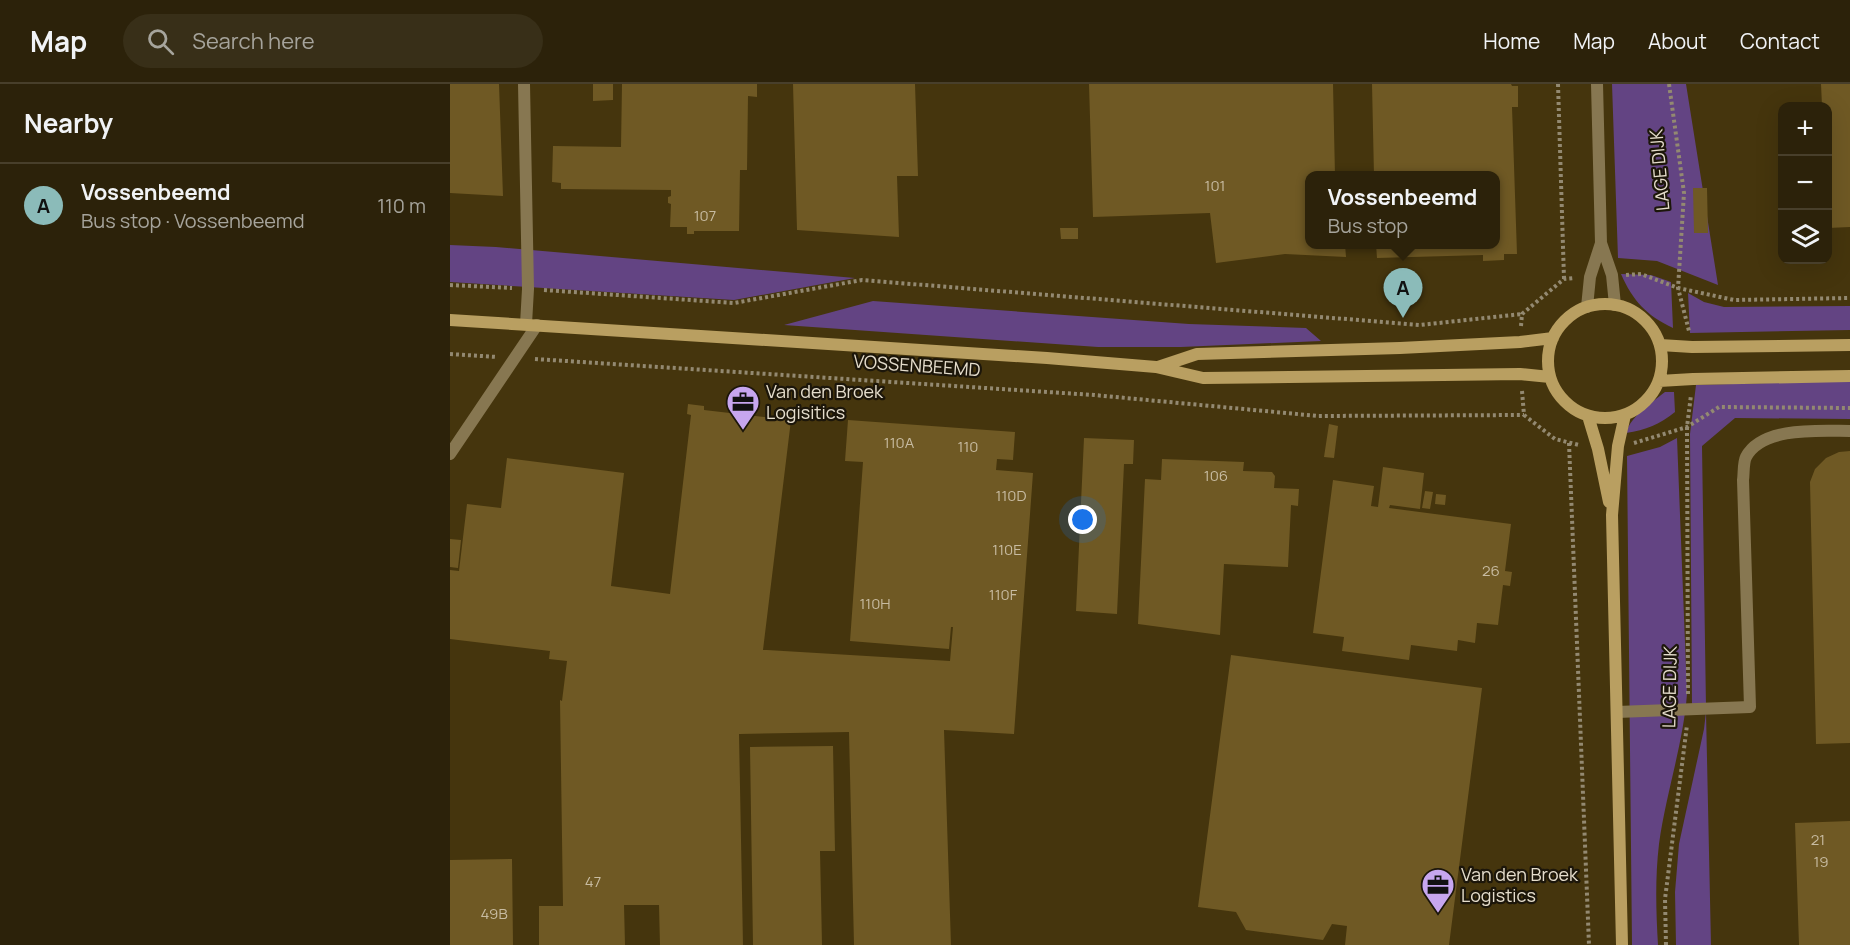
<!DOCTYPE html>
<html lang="en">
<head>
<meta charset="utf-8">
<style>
  body { margin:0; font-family:Manrope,sans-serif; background:#382f18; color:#f1f3f6 }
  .controls { position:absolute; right:18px; top:18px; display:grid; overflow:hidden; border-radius:12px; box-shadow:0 6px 24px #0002 }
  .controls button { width:54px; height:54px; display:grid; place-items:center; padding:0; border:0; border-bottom:2px solid #483f2b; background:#2c220a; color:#f1f3f6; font:30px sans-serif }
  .you { position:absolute; left:633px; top:436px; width:21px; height:21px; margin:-15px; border:4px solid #fff; border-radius:50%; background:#1a73e8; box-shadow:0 0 0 9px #1a73e833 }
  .badge { display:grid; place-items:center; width:39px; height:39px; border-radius:50%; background:#8bbbb9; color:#111; font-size:20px; font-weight:700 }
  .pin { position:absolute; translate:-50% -50px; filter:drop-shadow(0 2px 3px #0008) }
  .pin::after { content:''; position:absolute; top:32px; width:21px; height:18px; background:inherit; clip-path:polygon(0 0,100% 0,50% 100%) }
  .popup { position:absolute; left:855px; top:87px; width:195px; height:78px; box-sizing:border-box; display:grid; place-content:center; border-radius:12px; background:#2c220a; filter:drop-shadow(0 2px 4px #0005); font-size:20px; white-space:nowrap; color:#a6a49c }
  .popup b { font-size:22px; color:#f1f3f6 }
  .popup::after { content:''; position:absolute; left:50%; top:100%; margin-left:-12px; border:12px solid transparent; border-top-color:#2c220a }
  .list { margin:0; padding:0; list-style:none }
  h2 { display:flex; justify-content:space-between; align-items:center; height:78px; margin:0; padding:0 24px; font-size:26px }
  h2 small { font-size:20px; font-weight:400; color:#a6a49c }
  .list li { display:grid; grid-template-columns:39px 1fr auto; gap:18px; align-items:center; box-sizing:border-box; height:84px; padding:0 24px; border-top:2px solid #483f2b }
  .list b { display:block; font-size:22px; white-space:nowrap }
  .list p { margin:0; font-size:20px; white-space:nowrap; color:#a6a49c }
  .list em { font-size:20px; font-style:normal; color:#a6a49c }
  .icon { flex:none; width:33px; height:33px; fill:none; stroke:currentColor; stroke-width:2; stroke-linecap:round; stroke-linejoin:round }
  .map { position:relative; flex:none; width:1400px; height:861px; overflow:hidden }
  header { display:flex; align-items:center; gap:36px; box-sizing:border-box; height:84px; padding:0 30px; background:#2c220a; border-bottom:2px solid #483f2b }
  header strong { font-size:28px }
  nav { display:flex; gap:33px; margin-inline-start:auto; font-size:21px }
  .search { width:420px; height:54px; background:#382f18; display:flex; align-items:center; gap:15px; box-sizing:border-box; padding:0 21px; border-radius:33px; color:#a6a49c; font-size:22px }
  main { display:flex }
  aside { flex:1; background:#2c220a }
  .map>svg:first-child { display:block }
  .built { fill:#45350d; fill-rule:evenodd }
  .green { fill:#634483 }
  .building { fill:#6f5924 }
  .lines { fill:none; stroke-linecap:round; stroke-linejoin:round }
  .path { stroke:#938971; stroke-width:4; stroke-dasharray:3 3; stroke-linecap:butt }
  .service { stroke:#877751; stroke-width:12 }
  .minor { stroke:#877751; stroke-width:12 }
  .secondary { stroke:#b99f61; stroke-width:12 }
  .labels { text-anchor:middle; stroke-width:4.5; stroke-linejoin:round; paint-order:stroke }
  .number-label { font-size:15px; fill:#c8bca2 }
  .street-label { font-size:18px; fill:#e5ddcc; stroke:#1c160a }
  .poi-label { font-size:18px; fill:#e5ddcc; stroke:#1c160a; text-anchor:start }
</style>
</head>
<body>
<header>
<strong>Map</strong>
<div class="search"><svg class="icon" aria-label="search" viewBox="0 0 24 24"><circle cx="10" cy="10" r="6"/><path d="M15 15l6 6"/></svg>Search here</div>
<nav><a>Home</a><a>Map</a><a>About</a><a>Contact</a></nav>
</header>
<main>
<aside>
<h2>Nearby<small></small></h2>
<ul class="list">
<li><span class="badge">A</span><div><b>Vossenbeemd</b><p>Bus stop · Vossenbeemd</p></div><em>110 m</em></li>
</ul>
</aside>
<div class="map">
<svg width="1400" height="861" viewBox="0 0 1400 861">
  <rect width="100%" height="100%" fill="#3a2d0e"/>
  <path class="built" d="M0,0H1400V861H0ZM1332,22H1378V176H1332ZM860,92H1046V160H860Z"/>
  <path class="green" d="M1162,0H1236L1268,201L1207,177L1168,174Z
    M0,161L46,163L405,194L284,216L0,198Z
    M1171,190L1201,191L1221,198L1223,244C1196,231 1183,217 1171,190Z
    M1238,209L1254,218L1274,223L1400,222V246L1240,249Z
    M423,217L739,240L856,244L871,257L731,263H648L334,241Z
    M1400,297V335L1285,334L1252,362L1256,623H1242L1240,350L1246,301Z
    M1215,308H1224L1225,328C1210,340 1196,346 1176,349C1181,332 1201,319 1215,308Z
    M1227,354L1237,610C1233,661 1216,709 1209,760C1205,794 1206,827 1208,861H1182L1177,372L1210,363Z
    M1256,628L1261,861H1226L1225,808L1229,760L1254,645Z"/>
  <path class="building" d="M0,0H49L53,112L0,109Z
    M143,0H163V16L143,17Z
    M172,0H307V13L298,12L297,86H290L289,147H244V150H237V143H220L221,120L218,119V113L221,112V106L111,105V99L102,98L103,62L171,63Z
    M343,0H465L468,92H447L449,153L347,146Z
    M639,0H883L885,92H860V160H895L896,173L835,170L766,179L760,129L643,133Z
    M922,0H1061L1062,2H1068V23H1062L1067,170H1054V176L1033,177V171L927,174L926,160H1046V92H924Z
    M1371,0H1400V143L1378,144V22H1372Z
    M1243,104H1257L1258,149H1244Z
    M610,144H628V155H611Z
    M238,320L254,322V326L341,336L313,566H317L500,577L503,543H501L499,565L400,557L413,378L395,377L398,336L565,348L563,376L547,375L546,386L583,389L564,650L494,646L501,861H404L399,648L289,650L293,861H210L209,821H174L175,861H89V822H113L110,616L112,617L117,577L99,575L100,567L0,555V486L9,487L17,420L51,424L57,374L174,389L161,502L220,510L241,331L237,330Z
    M879,340L888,342L884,374L874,373Z
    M634,354L684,356L683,380H674L667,530L626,527Z
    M1400,367V659L1366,660L1360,398L1365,385L1376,374L1389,368Z
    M712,375L794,378L793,387L822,388L825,392L824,404L849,405L848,422L841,421L838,483L774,480L770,551L688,540L695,395L711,396Z
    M933,383L974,389L970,425L940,421L939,424L1061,440L1055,487L1062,488L1060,502L1053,501L1048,541L1027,539L1025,559L1008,556L1007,567L961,561L959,576L892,567L894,553L863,549L883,396L924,402L921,422L928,423Z
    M975,407L983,408L980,425L972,424Z
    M986,410L996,411L995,421L985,420Z
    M0,455L11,456L8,484L0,483Z
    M781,571L1032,604L999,861H895L897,842L882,840L873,856L796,846L786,828L748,823Z
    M383,662L385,767H370L372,861H303L300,663Z
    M1400,737V861H1349L1345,739Z
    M62,775L63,861H0V776Z"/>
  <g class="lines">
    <path class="path" d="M1108,0L1114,195
      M1219,0L1234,109L1228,204L1239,247
      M1176,191L1191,190L1228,204L1284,216L1400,214
      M0,201L62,204
      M94,206L284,219L412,196L970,241L1072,230
      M1071,242L1072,230L1114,195L1124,194
      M0,270L47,273
      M85,275L644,311L868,332L1074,331
      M1072,307L1074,331L1105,355L1129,361
      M1119,359L1139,861
      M1184,359L1237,343L1269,323L1400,324
      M1238,610L1237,343L1241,311
      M1216,861L1215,815L1237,641"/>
    <path class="service" d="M74,0L78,205L76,240
      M1167,628L1300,623L1293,396C1294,390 1293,379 1296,373C1312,342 1371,347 1400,347"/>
    <path class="minor" d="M1147,0L1151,159L1162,191L1165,221
      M1137,223L1140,193L1151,159
      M0,370L87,241"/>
    <path class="secondary" d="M1098 277a57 57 0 1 1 114 0a57 57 0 1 1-114 0Z
      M0,236L597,274L706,283L753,294L1070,290L1100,293
      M1210,261L1242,263L1400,261
      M708,283L747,270L950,264L1070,258L1103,254
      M1209,297L1243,295L1400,292
      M1138,332L1148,365L1159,418
      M1172,861L1162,431L1168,362L1175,331"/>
  </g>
  <defs>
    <g id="office-pin" transform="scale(1.725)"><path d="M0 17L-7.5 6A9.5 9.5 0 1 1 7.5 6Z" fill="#c7a6ef" stroke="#1c160a"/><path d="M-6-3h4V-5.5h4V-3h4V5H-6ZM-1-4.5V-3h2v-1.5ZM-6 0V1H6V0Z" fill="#111"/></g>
  </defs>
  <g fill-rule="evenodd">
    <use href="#office-pin" x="293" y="318"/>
    <use href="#office-pin" x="988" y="801"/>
  </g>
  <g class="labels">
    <g class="number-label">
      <text x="765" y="107">101</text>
      <text x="255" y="137">107</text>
      <text x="449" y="364">110A</text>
      <text x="518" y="368">110</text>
      <text x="766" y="397">106</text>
      <text x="561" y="417">110D</text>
      <text x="557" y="471">110E</text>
      <text x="1041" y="492">26</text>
      <text x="553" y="516">110F</text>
      <text x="425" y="525">110H</text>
      <text x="1368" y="761">21</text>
      <text x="1371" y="783">19</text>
      <text x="143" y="803">47</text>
      <text x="44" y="835">49B</text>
    </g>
    <g class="street-label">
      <text transform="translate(1210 86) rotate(-95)" y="6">LAGE DIJK</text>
      <text transform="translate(467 282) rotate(4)" y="6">VOSSENBEEMD</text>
      <text transform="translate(1220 603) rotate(-89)" y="6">LAGE DIJK</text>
    </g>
    <g class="poi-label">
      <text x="316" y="314">Van den Broek<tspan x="316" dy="21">Logisitics</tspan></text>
      <text x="1011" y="797">Van den Broek<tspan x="1011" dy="21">Logistics</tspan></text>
    </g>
  </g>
</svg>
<div class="controls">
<button>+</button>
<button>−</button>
<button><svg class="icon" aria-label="layers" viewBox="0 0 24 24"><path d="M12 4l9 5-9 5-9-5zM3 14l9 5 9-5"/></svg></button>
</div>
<div class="you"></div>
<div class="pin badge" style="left:953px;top:234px">A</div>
<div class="popup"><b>Vossenbeemd</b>Bus stop</div>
</div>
</main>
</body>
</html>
